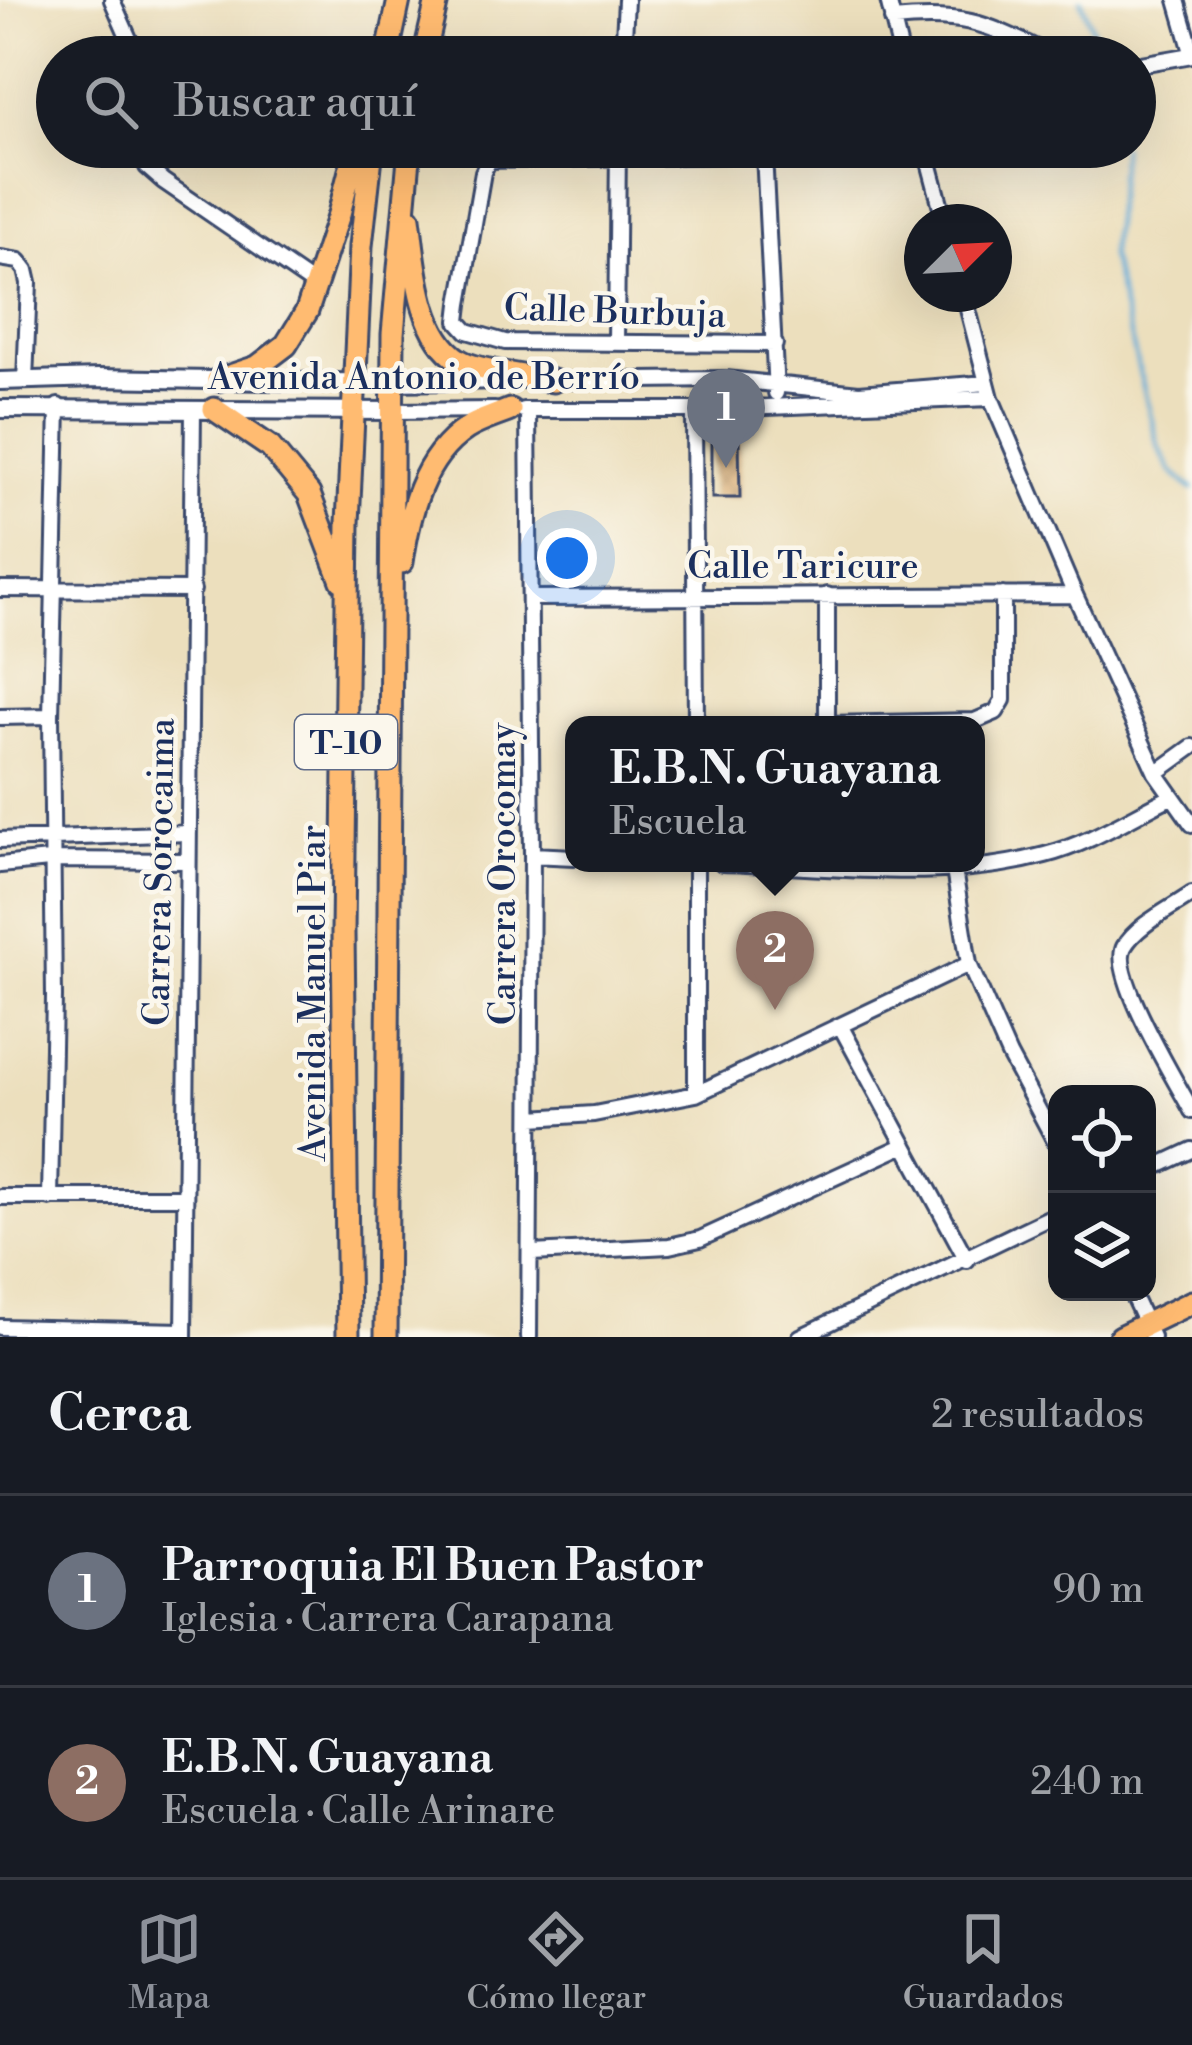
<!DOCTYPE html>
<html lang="es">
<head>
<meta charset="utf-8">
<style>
  body { margin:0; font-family:"Libre Bodoni",serif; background:#242831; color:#f1f3f6 }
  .controls { position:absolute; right:36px; bottom:36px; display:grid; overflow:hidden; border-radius:24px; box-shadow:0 12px 48px #0002 }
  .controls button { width:108px; height:108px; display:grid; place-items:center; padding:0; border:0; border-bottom:3px solid #363941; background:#171b24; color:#f1f3f6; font:60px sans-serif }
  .compass { position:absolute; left:904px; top:204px; width:108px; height:108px; border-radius:50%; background:#171b24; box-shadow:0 12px 48px #0002; rotate:66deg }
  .you { position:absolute; left:567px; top:558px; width:42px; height:42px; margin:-30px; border:9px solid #fff; border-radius:50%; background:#1a73e8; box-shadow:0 0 0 18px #1a73e833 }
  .badge { display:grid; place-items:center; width:78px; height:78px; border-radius:50%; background:#8c9099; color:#fff; font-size:39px; font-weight:700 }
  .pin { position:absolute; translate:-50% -99px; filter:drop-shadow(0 3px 6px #0008) }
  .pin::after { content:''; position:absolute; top:63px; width:42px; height:36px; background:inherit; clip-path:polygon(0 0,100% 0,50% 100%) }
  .popup { position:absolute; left:565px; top:716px; width:420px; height:156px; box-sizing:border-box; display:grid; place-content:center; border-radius:24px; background:#171b24; filter:drop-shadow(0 3px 9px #0005); font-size:39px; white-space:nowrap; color:#9ea1a6 }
  .popup b { font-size:45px; color:#f1f3f6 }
  .popup::after { content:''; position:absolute; left:50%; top:100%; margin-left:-24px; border:24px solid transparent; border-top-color:#171b24 }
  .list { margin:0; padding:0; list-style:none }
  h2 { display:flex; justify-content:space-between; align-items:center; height:156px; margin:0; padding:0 48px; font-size:51px }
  h2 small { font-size:39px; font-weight:400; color:#9ea1a6 }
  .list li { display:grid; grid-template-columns:78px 1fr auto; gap:36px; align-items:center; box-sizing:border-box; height:192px; padding:0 48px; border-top:3px solid #363941 }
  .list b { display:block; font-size:45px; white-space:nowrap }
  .list p { margin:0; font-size:39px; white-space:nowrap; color:#9ea1a6 }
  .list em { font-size:39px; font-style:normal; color:#9ea1a6 }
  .icon { flex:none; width:66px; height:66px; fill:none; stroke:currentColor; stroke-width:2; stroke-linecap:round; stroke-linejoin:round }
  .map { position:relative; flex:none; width:1192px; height:1337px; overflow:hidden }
  .search { position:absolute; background:#171b24; box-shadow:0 12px 48px #0002; left:36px; right:36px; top:36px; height:132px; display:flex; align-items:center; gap:30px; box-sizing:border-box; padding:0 42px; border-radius:66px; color:#9ea1a6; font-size:45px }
  .sheet { height:540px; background:#171b24 }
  nav { display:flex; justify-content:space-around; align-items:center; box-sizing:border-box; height:168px; border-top:3px solid #363941; background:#171b24; font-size:33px; color:#9ea1a6 }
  nav a { display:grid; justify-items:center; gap:6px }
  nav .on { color:#8c9099 }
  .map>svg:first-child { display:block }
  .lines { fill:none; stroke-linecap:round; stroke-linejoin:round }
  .stream { stroke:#60acd8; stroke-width:4.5 }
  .building { fill:url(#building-cross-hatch) }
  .minor-casing { stroke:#3a496c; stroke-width:20 }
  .tertiary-casing { stroke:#3a496c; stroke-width:22 }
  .primary-casing { stroke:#3a496c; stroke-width:27 }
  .trunk-casing { stroke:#3a496c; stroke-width:27 }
  .minor { stroke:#fff; stroke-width:14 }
  .tertiary { stroke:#fff; stroke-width:16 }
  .primary { stroke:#ffbb71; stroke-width:21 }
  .trunk { stroke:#ffbb71; stroke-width:21 }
  .labels { text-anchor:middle; stroke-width:9; stroke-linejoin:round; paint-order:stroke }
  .shield { fill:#fbf7ec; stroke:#5e6b89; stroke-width:3 }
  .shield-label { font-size:33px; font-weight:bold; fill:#1b2f5e }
  .street-label { font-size:36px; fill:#1b2f5e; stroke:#fbf7ec }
</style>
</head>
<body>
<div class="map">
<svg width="1192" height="1337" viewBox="0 0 1192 1337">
  <defs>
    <pattern id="building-cross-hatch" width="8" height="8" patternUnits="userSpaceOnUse" patternTransform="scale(3)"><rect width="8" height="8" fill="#dfba89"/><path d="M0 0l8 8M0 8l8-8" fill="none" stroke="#bfa079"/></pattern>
  </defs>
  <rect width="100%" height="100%" fill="#fbf7ec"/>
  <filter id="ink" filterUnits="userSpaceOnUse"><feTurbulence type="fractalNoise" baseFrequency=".00833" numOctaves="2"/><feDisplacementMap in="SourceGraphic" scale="24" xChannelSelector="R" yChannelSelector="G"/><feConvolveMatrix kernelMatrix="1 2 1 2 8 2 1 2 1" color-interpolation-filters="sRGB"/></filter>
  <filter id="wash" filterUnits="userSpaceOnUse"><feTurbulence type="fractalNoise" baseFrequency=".004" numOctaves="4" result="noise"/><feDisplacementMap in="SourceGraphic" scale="48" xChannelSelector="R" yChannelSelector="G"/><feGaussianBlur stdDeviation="2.7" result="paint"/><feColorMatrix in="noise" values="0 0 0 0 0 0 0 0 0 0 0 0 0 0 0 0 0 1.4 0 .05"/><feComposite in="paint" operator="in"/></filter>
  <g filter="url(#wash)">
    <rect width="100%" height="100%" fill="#ecdfbd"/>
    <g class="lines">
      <path class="stream" d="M1081,0L1103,57
        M1122,147L1110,256L1158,445L1170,470L1192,489"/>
    </g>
    <g id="blocks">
      <path class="building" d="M712,439H739L740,498H712Z"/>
    </g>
  </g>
  <g filter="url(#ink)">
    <use href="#blocks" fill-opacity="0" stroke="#3a496c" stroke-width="3"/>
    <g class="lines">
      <g class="minor-casing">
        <path id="minor" d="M112,0L137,57
          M888,0L902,57
          M1177,0L1192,52
          M892,20C971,12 988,26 1056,57
          M623,57L626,0
          M1135,65L1192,55
          M139,147L147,167L163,181L316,286
          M925,147L945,222
          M764,153L776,393
          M0,258L19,261L26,270L29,283L25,381
          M964,294L991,398L1075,595L1156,773L1192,824
          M616,343L618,147
          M775,344L505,342L467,331L458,321L460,304L483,172L489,160L926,151
          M549,381L726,379L859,393L987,383
          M392,383L509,381
          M523,410H694L991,398
          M528,410L532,855L529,1337
          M694,410L696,725
          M392,411L495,410
          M0,589L193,590
          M532,598L1075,595
          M0,717L51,716
          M827,724L975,721L996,712L1003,700V595
          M827,725V595
          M1156,773L1192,747
          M0,840L188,833
          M532,855L574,857
          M696,863V1094
          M722,863C827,866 942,883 1045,855C1089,844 1130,817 1171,797
          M0,865L49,860L187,861
          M954,870L969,964L1009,1055L1057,1145
          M1192,894C1172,908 1136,925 1124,947C1110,974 1177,1083 1192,1111
          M841,1027L967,1260
          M532,1118L594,1114L696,1094L969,964
          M1147,1171L1192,1150
          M0,1197H185
          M50,1198L54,997L51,716L58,406
          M532,1253L669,1246L700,1239L905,1145
          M1131,1292L1152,1337
          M0,1327L184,1331
          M184,1337L193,409
          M800,1337L1057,1214"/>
      </g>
      <g class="tertiary-casing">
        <path id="tertiary" d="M0,381L98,378L392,383
          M0,409L392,411"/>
      </g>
      <g class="primary-casing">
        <path id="primary" d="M1120,1337L1192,1302"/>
      </g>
      <g class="trunk-casing">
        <path id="trunk" d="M387,57L399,0
          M424,57L437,0
          M409,218C415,261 418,335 459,360C475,371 532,377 553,381
          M218,380L257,367L286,345L307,311L339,214L356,147
          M214,409L270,447L309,494L342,581
          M402,562C409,514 422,458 466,429C478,421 496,416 510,410
          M348,1337L343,933L348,523L361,246L372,147
          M386,1337L393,334L410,147"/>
      </g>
      <use href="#minor" class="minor"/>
      <use href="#tertiary" class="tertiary"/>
      <use href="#primary" class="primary"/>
      <use href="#trunk" class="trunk"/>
    </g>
  </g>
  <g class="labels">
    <rect class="shield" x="295" y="715" width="102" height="54" rx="9"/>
    <g class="shield-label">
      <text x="346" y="754">T-10</text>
    </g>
    <g class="street-label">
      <text transform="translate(615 310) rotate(2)" y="13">Calle Burbuja</text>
      <text x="424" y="389">Avenida Antonio de Berrío</text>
      <text x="803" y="578">Calle Taricure</text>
      <text transform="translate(158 872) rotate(-89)" y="13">Carrera Sorocaima</text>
      <text transform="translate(502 874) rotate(-90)" y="13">Carrera Orocomay</text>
      <text transform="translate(312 993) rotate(-90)" y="13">Avenida Manuel Piar</text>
    </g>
  </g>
</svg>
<div class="controls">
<button><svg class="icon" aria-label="locate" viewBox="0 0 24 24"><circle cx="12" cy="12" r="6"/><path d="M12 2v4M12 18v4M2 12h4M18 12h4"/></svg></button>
<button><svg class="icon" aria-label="layers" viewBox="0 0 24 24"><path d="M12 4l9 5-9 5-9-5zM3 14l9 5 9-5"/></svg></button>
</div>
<svg class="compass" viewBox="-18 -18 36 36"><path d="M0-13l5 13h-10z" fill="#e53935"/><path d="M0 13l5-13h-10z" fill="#9ea1a6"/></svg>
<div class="you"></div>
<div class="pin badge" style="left:726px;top:468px;background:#6b7280">1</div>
<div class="pin badge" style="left:775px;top:1010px;background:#8d6e63">2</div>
<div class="popup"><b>E.B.N. Guayana</b>Escuela</div>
<div class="search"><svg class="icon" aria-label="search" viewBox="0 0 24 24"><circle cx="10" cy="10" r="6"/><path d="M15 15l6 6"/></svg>Buscar aquí</div>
</div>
<section class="sheet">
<h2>Cerca<small>2 resultados</small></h2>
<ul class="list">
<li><span class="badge" style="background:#6b7280">1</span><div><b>Parroquia El Buen Pastor</b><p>Iglesia · Carrera Carapana</p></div><em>90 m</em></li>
<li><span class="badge" style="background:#8d6e63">2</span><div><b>E.B.N. Guayana</b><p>Escuela · Calle Arinare</p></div><em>240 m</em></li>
</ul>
</section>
<nav>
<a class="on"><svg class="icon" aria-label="map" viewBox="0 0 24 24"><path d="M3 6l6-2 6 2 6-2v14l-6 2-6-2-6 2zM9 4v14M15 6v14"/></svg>Mapa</a>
<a><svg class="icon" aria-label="directions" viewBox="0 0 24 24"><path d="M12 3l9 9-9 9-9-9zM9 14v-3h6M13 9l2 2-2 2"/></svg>Cómo llegar</a>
<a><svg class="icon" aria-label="saved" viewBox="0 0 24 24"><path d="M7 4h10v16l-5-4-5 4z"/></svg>Guardados</a>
</nav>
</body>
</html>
